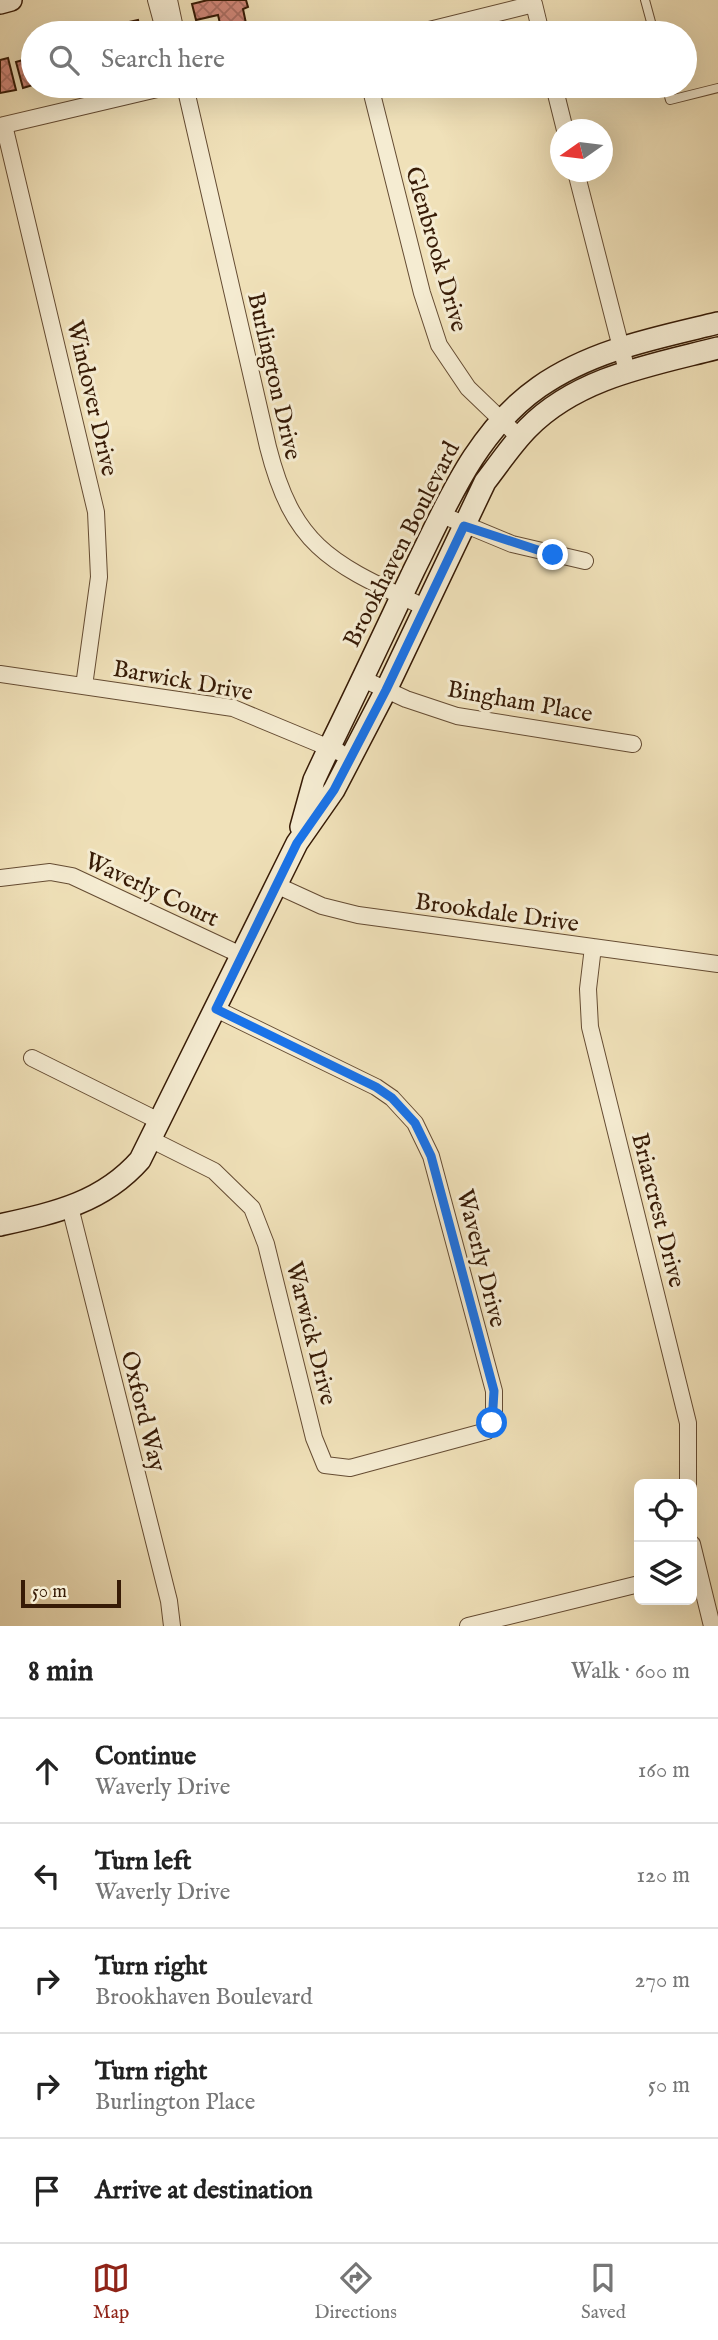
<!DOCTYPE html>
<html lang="en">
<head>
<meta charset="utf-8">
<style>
  body { margin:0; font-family:"IM FELL English",serif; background:#f6f6f6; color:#222 }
  .controls { position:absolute; right:21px; bottom:21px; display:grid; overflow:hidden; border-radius:10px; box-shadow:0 7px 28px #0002 }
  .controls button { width:63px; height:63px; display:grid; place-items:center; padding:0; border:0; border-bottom:2px solid #e0e0e0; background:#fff; color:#222; font:35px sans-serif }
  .compass { position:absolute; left:550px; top:119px; width:63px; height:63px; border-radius:50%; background:#fff; box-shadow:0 7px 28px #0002; rotate:256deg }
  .scale { position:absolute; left:21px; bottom:18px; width:100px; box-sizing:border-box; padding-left:7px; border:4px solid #371b06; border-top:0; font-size:19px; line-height:24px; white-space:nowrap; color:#371b06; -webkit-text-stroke:5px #f5ecd2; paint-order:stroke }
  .stop { position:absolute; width:21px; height:21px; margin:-16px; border:5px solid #1a73e8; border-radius:50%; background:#fff }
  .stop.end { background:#1a73e8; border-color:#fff; box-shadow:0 2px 7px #0008 }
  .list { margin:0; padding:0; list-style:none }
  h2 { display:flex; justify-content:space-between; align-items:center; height:91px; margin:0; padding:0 28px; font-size:30px }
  h2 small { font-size:23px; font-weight:400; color:#767676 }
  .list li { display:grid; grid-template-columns:46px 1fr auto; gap:21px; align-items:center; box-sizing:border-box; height:105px; padding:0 28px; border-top:2px solid #e0e0e0 }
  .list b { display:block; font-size:26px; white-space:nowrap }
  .list p { margin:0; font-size:23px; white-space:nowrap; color:#767676 }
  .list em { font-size:23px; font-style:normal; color:#767676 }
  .icon { flex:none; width:38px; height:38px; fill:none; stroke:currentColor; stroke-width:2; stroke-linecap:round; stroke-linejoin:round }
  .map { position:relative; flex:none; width:718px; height:1626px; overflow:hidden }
  .search { position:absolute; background:#fff; box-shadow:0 7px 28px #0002; left:21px; right:21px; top:21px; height:77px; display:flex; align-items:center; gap:18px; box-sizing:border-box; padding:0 24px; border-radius:38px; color:#767676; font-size:26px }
  .sheet { height:616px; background:#fff }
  nav { display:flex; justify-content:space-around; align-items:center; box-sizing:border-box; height:98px; border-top:2px solid #e0e0e0; background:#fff; font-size:19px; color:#767676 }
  nav a { display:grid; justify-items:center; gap:4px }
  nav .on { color:#8f2418 }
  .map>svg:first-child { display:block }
  .building { fill:url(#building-cross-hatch); stroke:#371b06; stroke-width:2 }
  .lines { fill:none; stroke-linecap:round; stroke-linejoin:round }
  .lane-casing { stroke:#654c33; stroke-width:10 }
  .street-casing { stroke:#654c33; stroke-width:18 }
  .secondary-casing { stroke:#371b06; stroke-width:24 }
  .lane { stroke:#f5ecd2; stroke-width:8 }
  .street { stroke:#f5ecd2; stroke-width:16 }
  .secondary { stroke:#f5ecd2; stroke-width:21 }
  .route { stroke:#1a73e8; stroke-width:9 }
  .labels { text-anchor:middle; stroke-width:6; stroke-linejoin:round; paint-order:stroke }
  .street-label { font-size:24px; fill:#371b06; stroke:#f5ecd2 }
</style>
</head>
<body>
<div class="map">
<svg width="718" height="1626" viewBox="0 0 718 1626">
  <defs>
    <pattern id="building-cross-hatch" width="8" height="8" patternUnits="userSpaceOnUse" patternTransform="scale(1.75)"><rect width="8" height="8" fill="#d3897b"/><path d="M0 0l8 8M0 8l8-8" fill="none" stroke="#ac6f63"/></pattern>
  </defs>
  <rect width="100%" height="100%" fill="#f0e1b9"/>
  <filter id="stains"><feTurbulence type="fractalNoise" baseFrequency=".00286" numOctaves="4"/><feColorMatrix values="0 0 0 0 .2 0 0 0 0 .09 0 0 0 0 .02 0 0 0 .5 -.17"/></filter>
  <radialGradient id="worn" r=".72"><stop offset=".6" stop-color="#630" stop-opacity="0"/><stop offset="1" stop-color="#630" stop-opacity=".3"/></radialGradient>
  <path class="building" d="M208,0H246L248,7L243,9L248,33H217L222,32L218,15L196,20L192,4Z
    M138,20L141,33H108L107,27Z
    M33,57V85L23,88L16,62Z
    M8,58L16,90L0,93V60Z"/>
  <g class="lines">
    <g class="lane-casing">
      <path id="lane" d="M645,0L654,33
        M666,86L670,100L718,88"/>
    </g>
    <g class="street-casing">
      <path id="street" d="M156,0L165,33
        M169,0L176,33
        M417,33L534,4L541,33
        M185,86L268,447C294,550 334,564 424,607
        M370,86L422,293L439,345L468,388L520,438
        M554,86L565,130
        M4,125L96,512L99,577L84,686
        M0,126L170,86
        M576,172L627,371
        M442,515L512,544L585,561
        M0,674L233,708L339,752
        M363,679L406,699L457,716L633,744
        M0,878L50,872L72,876L241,955
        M276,885L322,906L358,915L718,964
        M593,947L588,989L590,1027L688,1423V1484
        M32,1058L161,1122
        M152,1140L214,1171L252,1208L266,1244L314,1438L325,1465L350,1468L487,1431L494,1414V1391L431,1156L415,1123L392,1098L376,1087L216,1009
        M70,1207L169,1601L172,1626
        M692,1544L712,1626
        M468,1626L639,1584"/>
    </g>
    <g class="secondary-casing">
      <path id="secondary" d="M0,3L11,0
        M301,827L314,780L329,748C358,689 386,629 414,570C447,504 476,431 539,387C592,350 656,338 718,323
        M0,1225C54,1213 102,1203 140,1160L297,843L334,790L386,690L485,482C499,464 512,444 528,428C578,377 652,365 718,348"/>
    </g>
    <use href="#lane" class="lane"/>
    <use href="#street" class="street"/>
    <use href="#secondary" class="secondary"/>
  </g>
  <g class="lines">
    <path class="route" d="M492,1423L494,1391L431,1156L415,1123L392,1098L376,1087L216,1009L297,843L334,790L386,690L464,526L553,555"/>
  </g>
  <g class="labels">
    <g class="street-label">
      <text transform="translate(437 249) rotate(74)" y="8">Glenbrook Drive</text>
      <text transform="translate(275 376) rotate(77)" y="8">Burlington Drive</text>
      <text transform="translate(93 398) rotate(77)" y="8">Windover Drive</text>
      <text transform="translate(401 544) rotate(-63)" y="8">Brookhaven Boulevard</text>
      <text transform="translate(183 680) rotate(10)" y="8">Barwick Drive</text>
      <text transform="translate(520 701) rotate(10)" y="8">Bingham Place</text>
      <text transform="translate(152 889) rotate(25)" y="8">Waverly Court</text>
      <text transform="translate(497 912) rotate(8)" y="8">Brookdale Drive</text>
      <text transform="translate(659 1210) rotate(76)" y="8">Briarcrest Drive</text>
      <text transform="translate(482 1258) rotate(76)" y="8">Waverly Drive</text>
      <text transform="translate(312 1333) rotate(76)" y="8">Warwick Drive</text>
      <text transform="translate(144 1411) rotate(76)" y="8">Oxford Way</text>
    </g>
  </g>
  <rect width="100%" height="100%" filter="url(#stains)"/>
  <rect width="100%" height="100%" fill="url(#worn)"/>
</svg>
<div class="controls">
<button><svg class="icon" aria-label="locate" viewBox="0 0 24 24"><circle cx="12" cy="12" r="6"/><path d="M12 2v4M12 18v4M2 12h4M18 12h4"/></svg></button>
<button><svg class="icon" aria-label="layers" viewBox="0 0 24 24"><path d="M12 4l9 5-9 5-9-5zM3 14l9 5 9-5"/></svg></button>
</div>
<svg class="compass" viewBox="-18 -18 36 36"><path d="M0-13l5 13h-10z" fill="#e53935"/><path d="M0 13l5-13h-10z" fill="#767676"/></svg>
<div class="scale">50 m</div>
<div class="stop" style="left:492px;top:1423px"></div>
<div class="stop end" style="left:553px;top:555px"></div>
<div class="search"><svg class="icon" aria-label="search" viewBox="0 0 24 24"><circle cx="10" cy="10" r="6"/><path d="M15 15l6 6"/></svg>Search here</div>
</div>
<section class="sheet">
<h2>8 min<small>Walk · 600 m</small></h2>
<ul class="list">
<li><svg class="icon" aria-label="ahead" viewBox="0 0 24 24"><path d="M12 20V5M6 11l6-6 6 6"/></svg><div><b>Continue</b><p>Waverly Drive</p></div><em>160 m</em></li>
<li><svg class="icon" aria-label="left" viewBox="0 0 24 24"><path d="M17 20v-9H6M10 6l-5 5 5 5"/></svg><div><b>Turn left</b><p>Waverly Drive</p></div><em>120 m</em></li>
<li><svg class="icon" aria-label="right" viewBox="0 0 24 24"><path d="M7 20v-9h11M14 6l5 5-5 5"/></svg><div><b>Turn right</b><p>Brookhaven Boulevard</p></div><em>270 m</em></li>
<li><svg class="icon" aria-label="right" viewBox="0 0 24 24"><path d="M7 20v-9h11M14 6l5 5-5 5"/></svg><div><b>Turn right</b><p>Burlington Place</p></div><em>50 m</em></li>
<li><svg class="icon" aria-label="arrive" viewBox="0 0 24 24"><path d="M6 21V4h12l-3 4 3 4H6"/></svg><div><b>Arrive at destination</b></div></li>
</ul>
</section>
<nav>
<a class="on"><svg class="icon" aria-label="map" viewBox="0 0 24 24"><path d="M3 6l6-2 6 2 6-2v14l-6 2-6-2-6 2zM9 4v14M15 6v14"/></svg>Map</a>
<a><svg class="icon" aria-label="directions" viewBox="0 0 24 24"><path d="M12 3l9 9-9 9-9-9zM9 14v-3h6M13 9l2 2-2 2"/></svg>Directions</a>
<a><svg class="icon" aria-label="saved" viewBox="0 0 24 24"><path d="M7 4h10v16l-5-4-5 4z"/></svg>Saved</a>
</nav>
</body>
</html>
